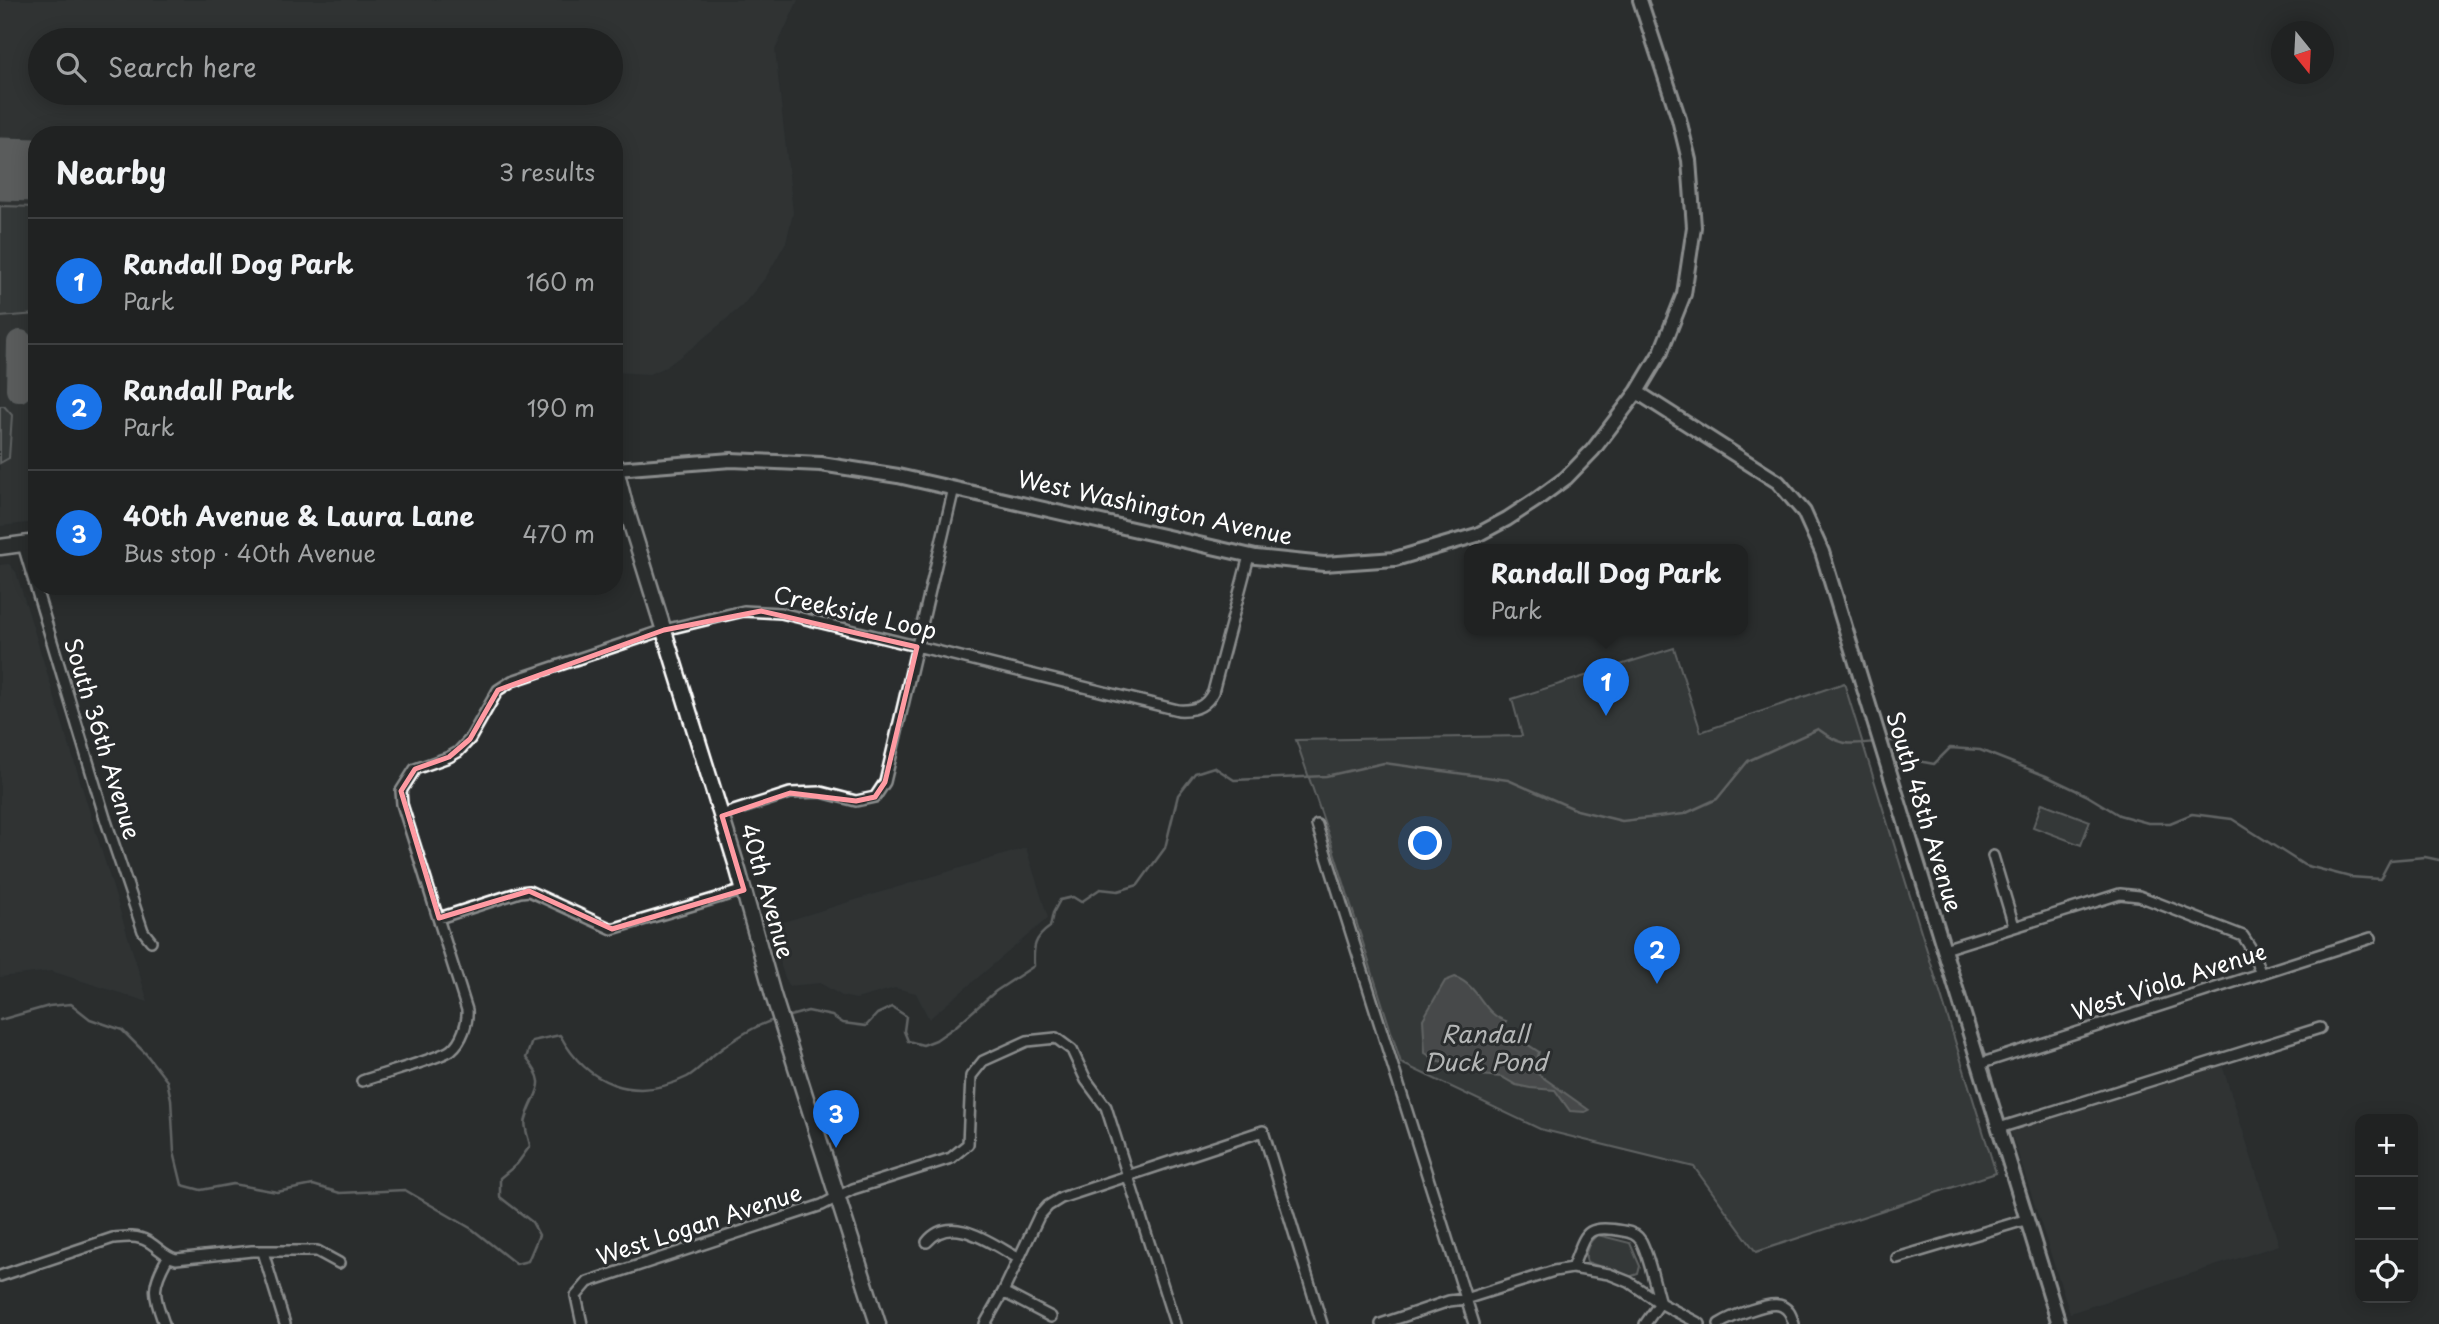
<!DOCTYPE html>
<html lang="en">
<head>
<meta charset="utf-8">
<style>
  body { margin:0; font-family:"Playpen Sans",sans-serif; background:#282a2a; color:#f1f3f6 }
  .controls { position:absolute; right:21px; bottom:21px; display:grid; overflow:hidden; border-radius:14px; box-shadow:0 4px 18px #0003 }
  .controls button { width:63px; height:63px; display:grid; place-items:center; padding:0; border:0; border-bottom:2px solid #3d3f40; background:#202222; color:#f1f3f6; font:35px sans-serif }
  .compass { position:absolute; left:2271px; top:21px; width:63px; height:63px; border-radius:50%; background:#202222; box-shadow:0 4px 18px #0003; rotate:162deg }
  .you { position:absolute; left:1426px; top:844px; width:24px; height:24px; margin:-18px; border:5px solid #fff; border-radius:50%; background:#1a73e8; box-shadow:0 0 0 10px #1a73e833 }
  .badge { display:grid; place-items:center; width:46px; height:46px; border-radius:50%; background:#1a73e8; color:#fff; font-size:23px; font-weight:700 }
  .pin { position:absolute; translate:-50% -58px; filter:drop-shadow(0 2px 4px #0008) }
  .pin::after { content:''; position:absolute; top:37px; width:24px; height:21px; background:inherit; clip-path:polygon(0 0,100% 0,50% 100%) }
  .popup { position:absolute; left:1464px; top:544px; width:284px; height:91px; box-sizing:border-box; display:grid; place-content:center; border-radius:14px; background:#202222; filter:drop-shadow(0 2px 5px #0005); font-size:23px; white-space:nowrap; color:#a2a4a5 }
  .popup b { font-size:26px; color:#f1f3f6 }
  .popup::after { content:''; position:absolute; left:50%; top:100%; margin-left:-14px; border:14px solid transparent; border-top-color:#202222 }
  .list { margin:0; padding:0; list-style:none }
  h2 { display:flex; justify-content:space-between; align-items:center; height:91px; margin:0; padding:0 28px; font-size:30px }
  h2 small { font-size:23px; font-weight:400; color:#a2a4a5 }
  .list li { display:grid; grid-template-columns:46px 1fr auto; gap:21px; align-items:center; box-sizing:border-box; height:126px; padding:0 28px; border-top:2px solid #3d3f40 }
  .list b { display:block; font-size:26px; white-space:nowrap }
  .list p { margin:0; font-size:23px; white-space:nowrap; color:#a2a4a5 }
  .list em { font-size:23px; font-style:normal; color:#a2a4a5 }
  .icon { flex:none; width:38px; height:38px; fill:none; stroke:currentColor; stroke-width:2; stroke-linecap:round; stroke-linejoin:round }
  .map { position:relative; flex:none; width:2439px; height:1324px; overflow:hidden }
  .search { position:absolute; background:#202222; box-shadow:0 4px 18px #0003; left:28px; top:28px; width:595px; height:77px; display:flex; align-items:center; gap:18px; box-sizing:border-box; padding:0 24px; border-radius:38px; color:#a2a4a5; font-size:26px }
  .panel { position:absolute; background:#202222; box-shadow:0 4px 18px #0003; left:28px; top:126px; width:595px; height:469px; border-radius:28px }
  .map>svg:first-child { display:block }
  .built { fill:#373a3b; fill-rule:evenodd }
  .green { fill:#414445; stroke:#a0a2a2; stroke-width:2 }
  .water { fill:#6a6c6d; stroke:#a6a7a7; stroke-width:2 }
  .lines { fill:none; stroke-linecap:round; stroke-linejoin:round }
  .stream { stroke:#a6a7a7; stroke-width:2.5 }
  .taxiway { stroke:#949696; stroke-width:26 }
  .runway { stroke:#949696; stroke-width:63 }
  .street-casing { stroke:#fff; stroke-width:14 }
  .secondary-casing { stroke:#fff; stroke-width:18 }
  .primary-casing { stroke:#fff; stroke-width:19 }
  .street { stroke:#2a2d2e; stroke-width:9 }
  .secondary { stroke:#2a2d2e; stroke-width:12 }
  .primary { stroke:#2a2d2e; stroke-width:14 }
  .marked { fill:none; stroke:#ff9aa2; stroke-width:5; stroke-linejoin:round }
  .labels { text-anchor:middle; stroke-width:6; stroke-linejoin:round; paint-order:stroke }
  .street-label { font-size:23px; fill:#fff; stroke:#2a2d2e }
  .water-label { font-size:24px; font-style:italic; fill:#b4b6b6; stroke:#2a2d2e }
</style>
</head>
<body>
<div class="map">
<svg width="2439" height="1324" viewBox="0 0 2439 1324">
  <rect width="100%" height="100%" fill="#2a2d2e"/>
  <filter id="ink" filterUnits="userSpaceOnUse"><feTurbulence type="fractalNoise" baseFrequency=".0143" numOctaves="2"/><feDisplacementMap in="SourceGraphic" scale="14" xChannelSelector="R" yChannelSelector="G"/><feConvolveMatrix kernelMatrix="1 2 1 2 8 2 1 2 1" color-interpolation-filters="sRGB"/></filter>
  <g filter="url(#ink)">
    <path class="built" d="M0,0H798L775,50L793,213L786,242L766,277L742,306L694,346L666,367L649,374L614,372V135H37V522L0,526ZM40,40H611V93H40Z
      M9,564L16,572L148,1002L51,971L0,977V565Z
      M1026,848L1048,918L929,1019L916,993L895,988L856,999L842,996L820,983L788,986L767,927Z
      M2222,1065L2279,1245L2070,1313L2011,1132Z"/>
    <path class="green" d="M0,206L37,207V314L0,317Z
      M0,406H4L12,415L9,458L0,463Z
      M1674,648L1701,732L1844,683L1996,1173L1756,1252L1694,1167L1540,1129L1401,1063L1330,839L1296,740L1522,736L1512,699Z
      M2042,803L2090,821L2081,845L2033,827Z
      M1598,1235L1630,1243L1640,1266L1638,1274L1629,1277L1587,1262C1583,1253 1590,1240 1598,1235Z"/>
    <path class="water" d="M1455,977C1480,986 1483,1015 1506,1021L1500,1030L1506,1035L1515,1037L1519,1032L1527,1044L1539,1052L1534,1071L1589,1110L1585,1112L1570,1111L1555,1090L1530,1088L1516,1085L1502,1077L1479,1075L1467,1067L1444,1059L1445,1062L1438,1061L1425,1053L1423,1019L1445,981Z"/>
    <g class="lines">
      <path class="stream" d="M1883,742L1903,740L1913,760L1934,764L1950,748L1980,750L2046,776L2086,795L2119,815L2148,823H2170L2192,814L2232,819L2304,865L2350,877L2380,879L2390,860L2425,857L2439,860
        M786,1017L808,1011L832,1016L843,1023L866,1026L877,1014L892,1007L906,1016L904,1031L908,1041L923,1045L936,1040L956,1026L996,991L1034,966C1033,947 1034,938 1050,927L1053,913L1060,900L1073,897L1081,902L1100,889L1118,891L1138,885L1165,848L1178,795L1195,773L1214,767L1234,780L1326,776L1384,763L1508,780L1577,810L1622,821L1684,814L1717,799L1748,761L1818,729C1841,746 1848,745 1877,742
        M0,1020L49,1006L71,1004L90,1019L122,1030L146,1054L167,1081L171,1099L174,1152L182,1185L201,1190L233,1184L277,1192L313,1185L340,1193L405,1190L472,1229L516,1264L528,1261L539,1235L532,1222L500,1197V1178L517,1164L530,1146C529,1138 523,1126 526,1119C534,1090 551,1087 526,1058L532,1041L560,1035C587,1085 635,1103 687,1077C698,1071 707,1060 716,1053C734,1039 755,1025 777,1019"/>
      <path class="taxiway" d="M19,389L20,343"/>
      <path class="runway" d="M0,169L37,170"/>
      <g class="street-casing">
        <path id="street" d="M23,545L105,818L143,931L151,941
          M721,815L790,793L821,792L856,801L875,797L885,782L954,488
          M1317,825L1474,1324
          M1993,856L2014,926
          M439,918L520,892L529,891L612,929L744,890
          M1944,949L2120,894L2139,896L2243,936L2252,950L2260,972
          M1979,1064L2371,938
          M362,1081C379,1075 441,1058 451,1050C462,1041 468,1023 467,1010L402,804L401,791L415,769L449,757L458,752L470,739L498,690L512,681L664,630L722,616L744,611L781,613L1178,710C1194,711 1206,707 1213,692L1249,556
          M1999,1128L2320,1028
          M927,1242C951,1212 992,1244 1018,1258
          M263,1252L285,1324
          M1897,1258L2028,1219
          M1572,1268C1586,1236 1582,1223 1623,1231C1630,1232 1637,1234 1641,1241C1650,1259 1654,1283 1660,1303
          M0,1276L113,1238C124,1237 137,1235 147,1241C157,1246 164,1256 176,1259L252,1251H317L339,1263
          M1003,1292L1051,1317
          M164,1324C153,1292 151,1287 168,1257
          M582,1324L576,1296L588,1282L822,1205L853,1189L951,1158L968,1144L971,1076L983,1061L1027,1041L1056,1038L1072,1050L1086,1080L1106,1107L1175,1324
          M985,1324L1003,1292L1039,1216L1048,1206L1061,1198L1263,1131L1322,1324
          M1381,1324L1449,1301L1465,1299L1554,1271L1572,1268L1609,1274L1629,1282L1660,1303L1700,1324
          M1645,1324L1660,1303
          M1719,1324C1730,1317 1771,1300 1782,1306C1790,1310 1791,1316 1794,1324"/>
      </g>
      <g class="secondary-casing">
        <path id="secondary" d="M1637,392L1778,482L1804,512L1822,552L2059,1324
          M616,469L731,460L821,464L898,476L1256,557L1324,564L1395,559L1477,535L1507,519L1536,500L1566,478L1593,450L1637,392L1661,352L1684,294L1694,227L1689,160L1679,119L1640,0"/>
      </g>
      <g class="primary-casing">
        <path id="primary" d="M614,469H616L625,505L738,870L773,995L878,1324
          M0,547L37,542"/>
      </g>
      <use href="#street" class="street"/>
      <use href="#secondary" class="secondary"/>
      <use href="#primary" class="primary"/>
    </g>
  </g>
  <path d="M0 0H2439V1324H0ZM761,611L917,647L885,782L875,797L856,801L790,793L722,816L744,890L612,929L529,891L439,918L401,791L415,769L449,757L470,739L498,690L664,630Z" fill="#2a2d2e" fill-opacity=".55" fill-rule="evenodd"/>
  <path class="marked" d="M761,611L917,647L885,782L875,797L856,801L790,793L722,816L744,890L612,929L529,891L439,918L401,791L415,769L449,757L470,739L498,690L664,630Z"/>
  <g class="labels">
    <g class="street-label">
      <text transform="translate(1155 508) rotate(12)" y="8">West Washington Avenue</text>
      <text transform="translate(855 613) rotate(13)" y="8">Creekside Loop</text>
      <text transform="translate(102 739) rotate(73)" y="8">South 36th Avenue</text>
      <text transform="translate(1924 812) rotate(73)" y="8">South 48th Avenue</text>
      <text transform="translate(767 891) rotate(74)" y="8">40th Avenue</text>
      <text transform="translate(2169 982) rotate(-18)" y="8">West Viola Avenue</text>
      <text transform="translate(699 1225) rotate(-18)" y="8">West Logan Avenue</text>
    </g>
    <g class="water-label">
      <text x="1485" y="1043">Randall<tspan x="1485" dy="28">Duck Pond</tspan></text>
    </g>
  </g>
</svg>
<div class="controls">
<button>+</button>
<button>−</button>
<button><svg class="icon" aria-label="locate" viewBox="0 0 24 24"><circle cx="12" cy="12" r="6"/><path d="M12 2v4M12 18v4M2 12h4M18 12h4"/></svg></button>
</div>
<svg class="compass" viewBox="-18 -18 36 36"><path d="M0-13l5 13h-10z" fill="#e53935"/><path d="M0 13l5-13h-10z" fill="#a2a4a5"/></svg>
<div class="you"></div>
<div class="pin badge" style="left:1606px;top:716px">1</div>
<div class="popup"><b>Randall Dog Park</b>Park</div>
<div class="pin badge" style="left:1657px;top:984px">2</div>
<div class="pin badge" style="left:836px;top:1148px">3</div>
<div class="search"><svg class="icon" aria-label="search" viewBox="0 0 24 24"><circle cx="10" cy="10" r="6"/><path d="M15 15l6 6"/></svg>Search here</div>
<section class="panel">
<h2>Nearby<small>3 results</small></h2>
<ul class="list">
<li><span class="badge">1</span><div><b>Randall Dog Park</b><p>Park</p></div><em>160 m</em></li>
<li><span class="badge">2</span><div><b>Randall Park</b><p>Park</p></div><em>190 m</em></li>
<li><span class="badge">3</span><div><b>40th Avenue &amp; Laura Lane</b><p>Bus stop · 40th Avenue</p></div><em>470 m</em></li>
</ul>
</section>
</div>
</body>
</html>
